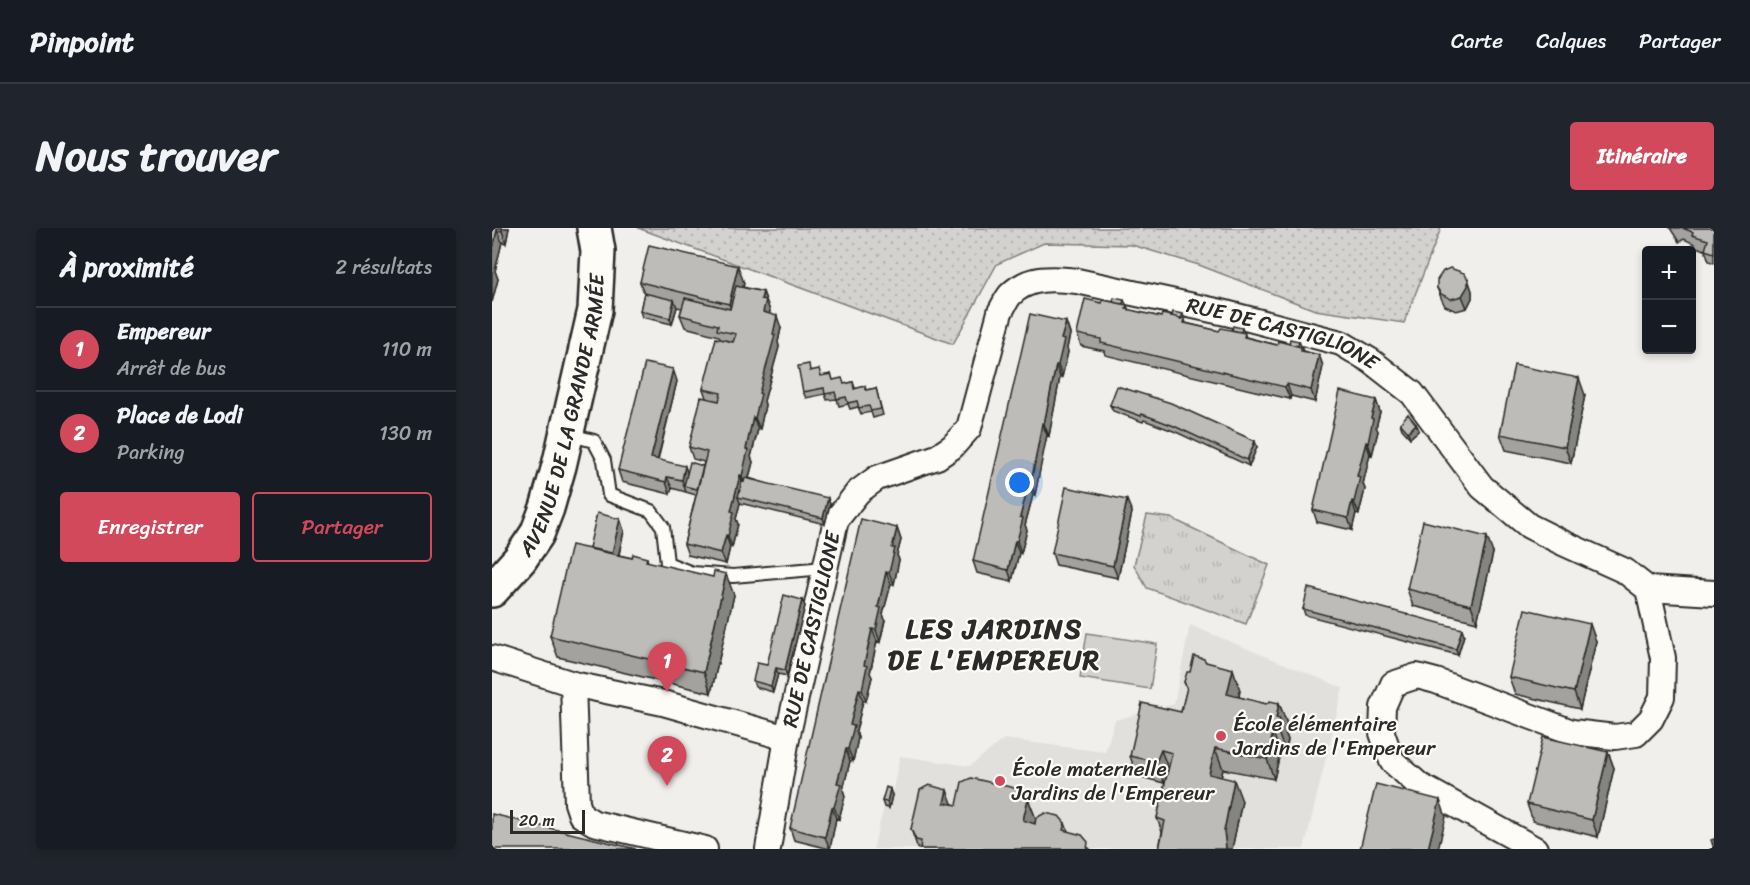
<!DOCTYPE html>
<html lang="fr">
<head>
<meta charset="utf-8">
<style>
  body { margin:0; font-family:Sriracha,sans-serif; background:#20242c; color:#f1f3f6 }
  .controls { position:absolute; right:18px; top:18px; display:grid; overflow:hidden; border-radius:6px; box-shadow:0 3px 9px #0003 }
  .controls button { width:54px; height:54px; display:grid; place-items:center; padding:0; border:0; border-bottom:2px solid #363941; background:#171b24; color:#f1f3f6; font:30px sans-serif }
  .scale { position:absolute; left:18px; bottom:15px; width:75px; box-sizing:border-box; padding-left:6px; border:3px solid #2b2b2b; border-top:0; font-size:16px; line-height:21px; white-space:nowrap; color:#2b2b2b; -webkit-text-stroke:4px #fdfcf7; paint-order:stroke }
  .you { position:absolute; left:528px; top:255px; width:21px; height:21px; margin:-15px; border:4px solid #fff; border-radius:50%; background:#1a73e8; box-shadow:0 0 0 9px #1a73e833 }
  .badge { display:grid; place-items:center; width:39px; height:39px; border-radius:50%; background:#d1495b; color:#fff; font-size:20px; font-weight:700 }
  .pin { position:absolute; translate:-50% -50px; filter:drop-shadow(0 2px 3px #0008) }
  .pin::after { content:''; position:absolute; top:32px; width:21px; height:18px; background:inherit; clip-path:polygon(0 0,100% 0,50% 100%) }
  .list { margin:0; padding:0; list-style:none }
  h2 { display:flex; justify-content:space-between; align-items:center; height:78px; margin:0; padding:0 24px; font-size:26px }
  h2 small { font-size:20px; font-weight:400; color:#9ea1a6 }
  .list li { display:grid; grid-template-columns:39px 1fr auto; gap:18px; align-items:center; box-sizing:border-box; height:84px; padding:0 24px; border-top:2px solid #363941 }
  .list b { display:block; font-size:22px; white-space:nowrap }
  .list p { margin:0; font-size:20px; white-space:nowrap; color:#9ea1a6 }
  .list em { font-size:20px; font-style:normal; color:#9ea1a6 }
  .actions { display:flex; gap:12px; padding:18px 24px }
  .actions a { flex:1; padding:14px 0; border:2px solid #d1495b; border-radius:6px; text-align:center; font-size:21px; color:#d1495b }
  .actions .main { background:#d1495b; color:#fff }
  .map { position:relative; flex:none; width:1222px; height:621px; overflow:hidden; border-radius:6px }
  header { display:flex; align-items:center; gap:36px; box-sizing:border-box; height:84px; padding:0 30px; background:#171b24; border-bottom:2px solid #363941 }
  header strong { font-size:28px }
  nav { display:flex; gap:33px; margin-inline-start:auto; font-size:21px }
  .intro { display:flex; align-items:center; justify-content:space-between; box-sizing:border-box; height:144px; padding:0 36px }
  h1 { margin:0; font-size:42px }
  .button { padding:15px 27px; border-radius:6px; background:#d1495b; color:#fff; font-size:21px; font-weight:700 }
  main { display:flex; gap:36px; padding:0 36px }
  aside { flex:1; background:#171b24; border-radius:6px; box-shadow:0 3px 9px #0003 }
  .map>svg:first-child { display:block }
  .built { fill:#e1e0dc }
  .grass { fill:url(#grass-dots); stroke:#7f7e7d; stroke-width:1.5 }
  .park { fill:url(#park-tufts); stroke:#7f7e7d; stroke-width:1.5 }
  .garden { fill:#d3d2cf; stroke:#7f7e7d; stroke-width:1.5 }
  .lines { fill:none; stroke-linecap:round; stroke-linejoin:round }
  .lane-casing { stroke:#2b2b2b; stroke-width:16 }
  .street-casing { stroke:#2b2b2b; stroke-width:28 }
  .secondary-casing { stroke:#2b2b2b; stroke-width:38 }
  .lane { stroke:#fdfcf7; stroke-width:12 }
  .street { stroke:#fdfcf7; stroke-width:24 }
  .secondary { stroke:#fdfcf7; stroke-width:33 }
  .wall { fill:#a3a29e; stroke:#2b2b2b; stroke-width:1.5 }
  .shaded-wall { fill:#848481; stroke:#2b2b2b; stroke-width:1.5 }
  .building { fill:#bdbcb8; stroke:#2b2b2b; stroke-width:1.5 }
  .poi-dot { fill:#d1495b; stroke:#fdfcf7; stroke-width:2 }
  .labels { text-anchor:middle; stroke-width:4.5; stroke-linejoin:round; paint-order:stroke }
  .street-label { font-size:21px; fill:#2b2b2b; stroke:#fdfcf7 }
  .poi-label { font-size:21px; fill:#2b2b2b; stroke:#fdfcf7; text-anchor:start }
  .district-label { font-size:27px; font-weight:bold; letter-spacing:1.5px; fill:#2b2b2b; stroke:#fdfcf7 }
</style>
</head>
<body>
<header>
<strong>Pinpoint</strong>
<nav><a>Carte</a><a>Calques</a><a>Partager</a></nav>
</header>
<div class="intro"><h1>Nous trouver</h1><a class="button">Itinéraire</a></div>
<main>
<aside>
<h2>À proximité<small>2 résultats</small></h2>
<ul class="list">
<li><span class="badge">1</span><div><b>Empereur</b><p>Arrêt de bus</p></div><em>110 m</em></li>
<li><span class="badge">2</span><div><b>Place de Lodi</b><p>Parking</p></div><em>130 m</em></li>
</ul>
<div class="actions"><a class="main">Enregistrer</a><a>Partager</a></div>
</aside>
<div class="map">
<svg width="1222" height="621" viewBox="0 0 1222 621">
  <defs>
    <pattern id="grass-dots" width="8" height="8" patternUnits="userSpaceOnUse" patternTransform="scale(1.5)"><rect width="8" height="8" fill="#d3d2cf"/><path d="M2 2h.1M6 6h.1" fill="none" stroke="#b5b4b2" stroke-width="1.8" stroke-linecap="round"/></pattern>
    <pattern id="park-tufts" width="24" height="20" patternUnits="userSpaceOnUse" patternTransform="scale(1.5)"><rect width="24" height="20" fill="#d3d2cf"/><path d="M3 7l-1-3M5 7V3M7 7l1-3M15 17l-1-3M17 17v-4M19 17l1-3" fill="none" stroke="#b5b4b2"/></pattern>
  </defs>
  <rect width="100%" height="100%" fill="#f0efeb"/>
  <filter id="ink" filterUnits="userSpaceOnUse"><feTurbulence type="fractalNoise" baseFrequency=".0167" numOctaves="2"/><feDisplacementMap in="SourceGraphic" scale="12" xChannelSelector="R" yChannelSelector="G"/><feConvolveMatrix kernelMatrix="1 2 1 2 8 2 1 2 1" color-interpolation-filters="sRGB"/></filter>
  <g filter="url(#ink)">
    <path class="built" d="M698,397L851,460L812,621H381L392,579L397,580L408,528L478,538L512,511L613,524L623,492L682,476Z"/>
    <path class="grass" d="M146,0H949L912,95L823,82L707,37L640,17L552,15L505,36L461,116Z"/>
    <path class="park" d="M655,287L679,290L777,337L754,396L655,360L642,337Z"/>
    <path class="garden" d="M595,405L665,416L658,461L588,450Z"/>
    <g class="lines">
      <g class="lane-casing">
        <path id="lane" d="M75,206L102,213L112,232L117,267L159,283L171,299L175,335L200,345L241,348L333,340"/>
      </g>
      <g class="street-casing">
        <g id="street">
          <path d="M1156,361L1222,365"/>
          <path d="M0,430L81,456L171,475L295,510"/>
          <path d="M81,456L85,575L89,587L102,595L213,621"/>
          <path id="s1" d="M276,621L295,510L344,292L366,264L385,250L445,229L460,219L477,200L508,84C511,79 514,72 518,67C536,48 562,50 585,53L734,85L849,115L879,133L920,165L990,259L1037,298L1071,315L1133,343L1156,361L1171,430L1170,469L1159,491L1144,506L1123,509L1080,504L944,453L925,448L901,456L891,479L890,505L900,533L927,557L1043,621"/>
        </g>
      </g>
      <g class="secondary-casing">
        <g id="secondary">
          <path id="s2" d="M0,362L28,331L45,306L55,280L67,238L103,82L106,23L102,0"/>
        </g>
      </g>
      <use href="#lane" class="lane"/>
      <use href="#street" class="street"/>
      <use href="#secondary" class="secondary"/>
    </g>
    <path class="wall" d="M0,0H17L14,15L10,14L3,43L6,51L0,74Z
      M1178,0H1222V35L1217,33L1213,22L1204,19L1203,16L1192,11L1187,14Z
      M976,51L980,63V70L975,80L964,83L953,78L950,72L945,60Z
      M148,54L252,55L251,59L271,64L278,83L277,86L289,100L286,114L287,119L272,173L273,177L268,201H266L259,229L261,234L257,250L338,276L333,296L248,275L244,291L246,296L240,319H238L234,336L196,327L192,316L204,267L180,260L178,266L130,254L126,242L185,153L166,232L195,244L211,238L212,234L201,231L197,219L214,170L211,161L228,111L227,108L193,99L188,87L190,80L185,79L180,96L150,89L148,83L152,65Z
      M632,72L637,82L669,89L680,88L691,86L694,95L727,103L739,102L750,100L754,109L785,117L797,116L807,113L811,123L827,127L831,138L823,174L799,168L798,171L763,163L613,127L612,123L589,118L585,106L610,75Z
      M574,94L578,106L575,120L576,124L570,149H568L557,208L555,207L551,224L543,267H541L533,297L535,302L529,325H527L520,353L485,345L481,333Z
      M319,142L330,148L339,146L341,152L353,156L361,154L363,160L374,162L384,160L391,187L381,190L379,184L369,186L366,179L358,181L356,176L347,178L345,171L335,172L333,166L314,170L311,164Z
      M1093,167L1079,235L1014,222L1008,206Z
      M884,172L888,184L884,199L886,203L880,227L878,226L871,256L873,261L867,286L864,285L860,302L825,294L821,282Z
      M618,177L765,219L757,238L684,204L652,192L651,194L621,183Z
      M908,195L924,196L927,202L918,210L910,201Z
      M640,284L626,350L564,337L560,325Z
      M128,291L132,303L127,327L140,330H155L156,334L242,367L219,465L66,429L58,408L97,320Z
      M405,300L409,312L405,327L407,332L402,356H399L391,386L393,392L388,414L385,413L378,445L380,449L374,473H371L364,503L366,510L361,533H358L351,562L353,568L347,591L344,590L338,621L302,612L298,600Z
      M1001,325L985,394L921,378L915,361Z
      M310,372L313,378L295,448L286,446L281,464L263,459L261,453L275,437Z
      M811,381L970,401L972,407L966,427L813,387Z
      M1104,413L1088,481L1023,466L1017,449Z
      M714,434L748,462L747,469L774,476L787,475L795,496L793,504L796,512L793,523L788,525L782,551L731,541L729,549L750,573L740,621H667L670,604L665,590L675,546L672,555L645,548L638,528L689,484L695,461L692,454L698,444Z
      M1116,524L1122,540L1106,609L1041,593L1035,576Z
      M400,567L397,580L392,579L390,573Z
      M536,571L544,591L573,595L576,603L598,621H426L419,601L461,576L465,577Z"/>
    <path class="shaded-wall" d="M10,0H17L14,15L10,3Z
      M5,2L10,14L3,43L6,51L0,74V25Z
      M246,38L252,55L243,93L237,76Z
      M976,51L980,63V70L975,80L970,68Z
      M271,64L278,83L275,96L271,84L269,71Z
      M182,72L185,79L180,96L178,90Z
      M285,88L289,100L286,114L287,119L272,173L273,177L268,201L263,190L267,165Z
      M574,94L578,106L575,120L576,124L570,149L566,137L569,111Z
      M827,127L831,138L823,174L819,162Z
      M564,137L568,149L557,208L552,196Z
      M181,141L185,153L163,242L159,230Z
      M1087,150L1093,167L1079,235L1073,219Z
      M795,156L799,168L798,171L793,159Z
      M884,172L888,184L884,199L886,203L880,227L876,215L879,190Z
      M261,189L266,201L259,229L261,234L254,260L250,248L254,221Z
      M550,195L555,207L543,267L539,255Z
      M924,196L927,202L918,210L916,204Z
      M763,213L765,219L757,238L755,232Z
      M874,214L878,226L871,256L873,261L867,286L862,274L865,248Z
      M193,238L197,250L192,258L194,264L190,252Z
      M248,247L252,259L246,269L248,275L244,291L246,296L240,319L236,308L239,283Z
      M175,249L180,260L178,266L174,254Z
      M537,255L541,267L533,297L535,302L529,325L525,313L528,289Z
      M336,270L338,276L333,296L331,290Z
      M635,272L640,284L626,350L621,338Z
      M860,273L864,285L860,302L856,290Z
      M128,291L132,303L122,346L118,334Z
      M405,300L409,312L405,327L407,332L402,356L397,345L400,320Z
      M234,307L238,319L234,336L229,325Z
      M995,309L1001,325L985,394L979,377Z
      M523,313L527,325L520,353L516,342Z
      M394,344L399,356L391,386L393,392L388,414L384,402L386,379Z
      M234,346L242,367L219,465L212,444Z
      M310,372L313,378L295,448L293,442Z
      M1098,396L1104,413L1088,481L1082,464Z
      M380,401L385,413L378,445L380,449L374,473L370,462L372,437Z
      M970,401L972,407L966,427L964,421Z
      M284,440L286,446L281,464L279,458Z
      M741,441L748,462L743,487L735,466Z
      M367,461L371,473L364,503L366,510L361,533L356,521L358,497Z
      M787,475L795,496L793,504L796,512L793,523L785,502L784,490Z
      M781,504L788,525L782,551L775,531Z
      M723,520L731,541L725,567L717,546Z
      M354,521L358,533L351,562L353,568L347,591L342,579L345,555Z
      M669,522L677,543L672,555L664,534Z
      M1116,524L1122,540L1106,609L1100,592Z
      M742,552L750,573L740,621H734L732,603Z
      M398,561L400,567L397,580L395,574Z
      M455,562L463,583L452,575Z
      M536,571L544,591L538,613L531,592Z
      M948,572L954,589L946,621H936Z
      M340,579L344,590L338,621L333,609Z"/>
    <path class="building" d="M0,0H10V3L5,2L0,25Z
      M1190,0H1222V25L1213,22L1216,12L1200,7L1201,4Z
      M157,17L246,38L237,76L148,54Z
      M958,40L972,45L976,51V58L970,68L959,71L949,66L945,60V52L951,43Z
      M244,58L271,64L269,71L274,72L271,84L285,88L281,106L283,107L267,165L269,166L263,190L261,189L254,221L256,222L250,248L248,247L239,283L242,284L236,308L234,307L229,325L192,316L215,224L197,219L209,169L227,173L229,165L211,161L224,110L241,114L244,106L225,102L226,97L188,87L193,70L238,81Z
      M152,65L182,72L178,90L148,83Z
      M622,70L632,72L631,76L621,74Z
      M593,71L610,75L611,72L635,77L634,81L669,89L670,86L693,91L692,95L727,103L729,100L753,105L752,109L785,117L786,113L809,119V123L827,127L819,162L795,156L793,159L759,151L609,115V111L585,106Z
      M681,84L691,86L689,91L680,88Z
      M538,86L574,94L569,111L572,112L566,137H564L552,196L550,195L547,212L539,255H537L528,289L531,290L525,313H523L516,342L481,333Z
      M741,98L750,100L749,104L740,102Z
      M798,111L807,113L806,118L797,116Z
      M153,135L181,141L159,230L193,238L190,252L175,249L174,254L126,242Z
      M317,136L318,143L327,141L329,148L339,146L341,152L350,150L352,156L361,154L362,161L373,158L374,162L384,160L389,181L379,183L377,178L367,180L365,173L356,175L354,169L345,171L343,164L333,166L332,160L311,164L306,138Z
      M1022,137L1087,150L1073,219L1008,206Z
      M625,158L679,175L763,213L755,232L682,198L650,186L649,188L618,177Z
      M848,163L884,172L879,190L881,191L876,215L874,214L865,248L868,249L862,274L860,273L856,290L821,282Z
      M916,186L924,196L916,204L908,195Z
      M198,234L211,238L205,261L192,258Z
      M253,250L336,270L331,290L246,269L250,253L252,254Z
      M574,259L635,272L621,338L560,325Z
      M105,285L128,291L120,325L97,320Z
      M369,291L405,300L400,320H403L397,345L394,344L386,379L389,380L384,402L380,401L372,437L375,438L370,462L367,461L358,497L362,498L356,521H354L345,555L349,556L342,579H340L333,609L298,600Z
      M931,293L995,309L979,377L915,361Z
      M79,317L140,330L141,326L155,330L154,333L221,349L222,343L234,346L212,444L58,408Z
      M816,360L970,401L964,421L811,381Z
      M292,367L310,372L293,442L284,440L279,458L261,453L265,435L275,437Z
      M1033,381L1098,396L1082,464L1017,449Z
      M702,428L712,431L714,434L741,441L735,466L774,476L778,473L787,475L784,490L788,491L785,502L781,504L775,531L723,520L717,546L742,552L732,603L734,621H667L673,593L665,590L680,525L669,522L664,534L638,528L650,475L689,484L695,459L692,454L695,444H698Z
      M1051,509L1116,524L1100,592L1035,576Z
      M479,550L531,562L536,571L531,592L543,596L544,590L553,585L567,588L573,595L571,602L590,607L596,614L595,621H428L429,613L424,612L419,601L428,562L437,557L455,562L452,575L465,577L470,554Z
      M884,556L948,572L936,621H868Z
      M394,559L398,561L395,574L390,573Z
      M0,586L144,621H0Z
      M1222,611V621L1219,612Z"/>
  </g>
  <g class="poi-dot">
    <circle cx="729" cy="508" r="6"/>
    <circle cx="508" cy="553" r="6"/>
  </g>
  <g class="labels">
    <g class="street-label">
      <text dy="7" stroke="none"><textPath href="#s1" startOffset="926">RUE DE CASTIGLIONE</textPath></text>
      <text dy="7" stroke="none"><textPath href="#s2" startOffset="194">AVENUE DE LA GRANDE ARMÉE</textPath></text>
      <text dy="7" stroke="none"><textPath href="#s1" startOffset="224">RUE DE CASTIGLIONE</textPath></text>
    </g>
    <g class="poi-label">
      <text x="741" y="503">École élémentaire<tspan x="741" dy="24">Jardins de l'Empereur</tspan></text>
      <text x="520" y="548">École maternelle<tspan x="520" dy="24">Jardins de l'Empereur</tspan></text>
    </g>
    <g class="district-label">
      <text x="502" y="410">LES JARDINS<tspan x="502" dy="31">DE L'EMPEREUR</tspan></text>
    </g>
  </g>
</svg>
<div class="controls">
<button>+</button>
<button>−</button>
</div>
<div class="scale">20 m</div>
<div class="you"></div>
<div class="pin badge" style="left:175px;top:464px">1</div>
<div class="pin badge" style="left:175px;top:558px">2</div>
</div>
</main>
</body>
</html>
